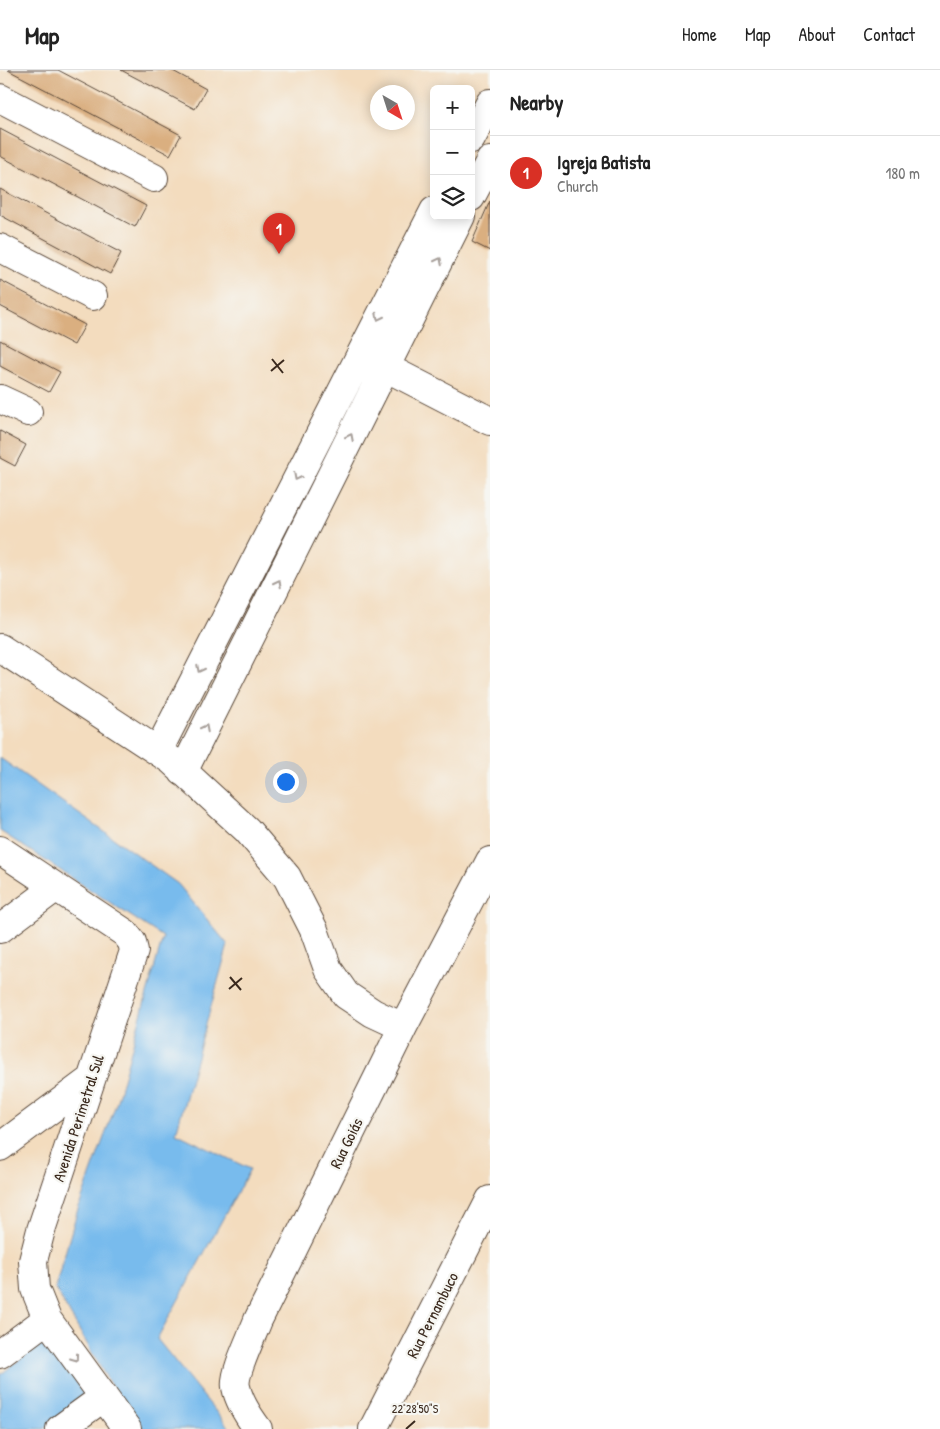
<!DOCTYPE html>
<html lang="en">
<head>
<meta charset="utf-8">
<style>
  body { margin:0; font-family:"Patrick Hand",sans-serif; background:#f6f6f6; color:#222 }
  .controls { position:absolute; right:15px; top:15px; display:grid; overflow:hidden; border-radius:8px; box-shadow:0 2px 12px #0003 }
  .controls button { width:45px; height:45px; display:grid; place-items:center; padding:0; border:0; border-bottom:1px solid #e0e0e0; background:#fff; color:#222; font:25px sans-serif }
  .compass { position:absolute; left:370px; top:15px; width:45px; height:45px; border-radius:50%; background:#fff; box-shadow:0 2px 12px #0003; rotate:141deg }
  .you { position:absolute; left:285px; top:711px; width:18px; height:18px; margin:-12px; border:4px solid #fff; border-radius:50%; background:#1a73e8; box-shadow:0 0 0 8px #1a73e833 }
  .badge { display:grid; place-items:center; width:32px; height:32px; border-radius:50%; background:#d93025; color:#fff; font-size:16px; font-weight:700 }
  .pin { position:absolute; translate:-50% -41px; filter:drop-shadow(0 1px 2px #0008) }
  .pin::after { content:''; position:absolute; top:26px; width:18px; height:15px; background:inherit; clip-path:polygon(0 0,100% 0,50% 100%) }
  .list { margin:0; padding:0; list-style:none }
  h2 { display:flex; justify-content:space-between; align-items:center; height:65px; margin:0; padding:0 20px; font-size:21px }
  h2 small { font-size:16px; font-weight:400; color:#767676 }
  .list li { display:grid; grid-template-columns:32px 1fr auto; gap:15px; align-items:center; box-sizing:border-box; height:75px; padding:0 20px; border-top:1px solid #e0e0e0 }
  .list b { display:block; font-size:19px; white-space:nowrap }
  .list p { margin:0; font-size:16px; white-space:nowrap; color:#767676 }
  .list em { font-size:16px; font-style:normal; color:#767676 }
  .icon { flex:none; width:28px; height:28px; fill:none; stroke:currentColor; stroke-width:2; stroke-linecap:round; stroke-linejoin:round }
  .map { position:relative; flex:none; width:490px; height:1359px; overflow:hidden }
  header { display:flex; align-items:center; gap:30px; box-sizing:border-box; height:70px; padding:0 25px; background:#fff; border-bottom:1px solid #e0e0e0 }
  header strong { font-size:24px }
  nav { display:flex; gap:28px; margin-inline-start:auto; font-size:18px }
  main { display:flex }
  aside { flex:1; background:#fff }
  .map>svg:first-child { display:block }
  .water { fill:#78bbed; stroke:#5a7286 }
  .building { fill:#daaf80 }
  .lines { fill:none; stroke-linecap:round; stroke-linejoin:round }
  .minor-casing { stroke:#574536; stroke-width:30 }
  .minor { stroke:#fff; stroke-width:28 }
  .oneway { stroke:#a79f9a }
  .ticks { fill:none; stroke:#3b2a1e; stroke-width:2 }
  .labels { text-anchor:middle; stroke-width:4.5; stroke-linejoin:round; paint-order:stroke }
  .street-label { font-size:16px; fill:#3b2a1e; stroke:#f6f6f2 }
  .ticks-label { font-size:12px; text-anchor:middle; fill:#3b2a1e; stroke:#f6f6f2; stroke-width:4.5; stroke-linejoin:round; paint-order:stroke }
</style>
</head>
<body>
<header>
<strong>Map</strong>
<nav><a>Home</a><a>Map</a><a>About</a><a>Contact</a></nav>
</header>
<main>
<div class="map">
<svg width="490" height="1359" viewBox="0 0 490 1359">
  <rect width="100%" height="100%" fill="#f6f6f2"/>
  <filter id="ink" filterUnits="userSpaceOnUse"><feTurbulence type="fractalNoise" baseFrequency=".02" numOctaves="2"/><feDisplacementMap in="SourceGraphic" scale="10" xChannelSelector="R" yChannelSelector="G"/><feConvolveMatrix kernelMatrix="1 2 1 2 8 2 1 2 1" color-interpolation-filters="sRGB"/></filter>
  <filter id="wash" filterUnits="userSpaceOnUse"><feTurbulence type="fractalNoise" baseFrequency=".0096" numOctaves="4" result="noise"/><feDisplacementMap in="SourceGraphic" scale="20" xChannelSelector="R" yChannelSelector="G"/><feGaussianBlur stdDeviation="1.12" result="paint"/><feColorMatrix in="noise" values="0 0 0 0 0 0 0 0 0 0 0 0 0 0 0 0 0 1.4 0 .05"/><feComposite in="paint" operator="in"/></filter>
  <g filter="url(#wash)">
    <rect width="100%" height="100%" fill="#f3dcbe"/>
    <path class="water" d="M0,688L178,814L228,875L176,1063L250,1099L157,1269L230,1359H144L113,1319L55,1218L77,1142L116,1034L163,867L0,761Z
      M47,1268L87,1326L44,1359H0V1305Z"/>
    <g id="blocks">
      <path class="building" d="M8,0H58L181,65L170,85Z
        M121,0H171L206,19L195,39Z
        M0,59L146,136L135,157L0,86Z
        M0,119L121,183L110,204L0,145Z
        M490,131V181L472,172Z
        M0,210L85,255L74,275L0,236Z
        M0,270L60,302L49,322L0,296Z
        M0,361L26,375L15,396L0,388Z"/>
    </g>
  </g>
  <g filter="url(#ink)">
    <use href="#blocks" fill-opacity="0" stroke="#574536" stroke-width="1"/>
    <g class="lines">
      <g class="minor-casing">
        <path id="minor" d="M0,28L154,108
          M471,69L490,33
          M471,127L490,91
          M0,178L93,226
          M385,297L490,351
          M0,329L28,342
          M0,578L171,690L247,760L287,807L314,860L328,899L346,925L373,943L403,957
          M158,681L434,141
          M183,702L461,146
          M0,780L125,863L132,872L134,881L41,1160L33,1191L35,1219L47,1249L127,1359
          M0,859L55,818
          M0,1077L90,1010
          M0,1284L47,1249
          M60,1359L104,1327
          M258,1359C249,1347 239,1332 236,1317C233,1304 253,1264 258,1250L403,957L490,791
          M373,1359L490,1130"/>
      </g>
      <use href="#minor" class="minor"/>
    </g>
    <defs><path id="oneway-chevron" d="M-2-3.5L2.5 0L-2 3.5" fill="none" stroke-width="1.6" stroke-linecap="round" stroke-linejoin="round" transform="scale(1.25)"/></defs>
    <g class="oneway">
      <use href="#oneway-chevron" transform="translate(439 191) rotate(-63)"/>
      <use href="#oneway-chevron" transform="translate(379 247) rotate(117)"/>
      <use href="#oneway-chevron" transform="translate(350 367) rotate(-63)"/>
      <use href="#oneway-chevron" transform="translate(297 407) rotate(117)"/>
      <use href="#oneway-chevron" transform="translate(278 513) rotate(-63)"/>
      <use href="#oneway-chevron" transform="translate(200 599) rotate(117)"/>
      <use href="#oneway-chevron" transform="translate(205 658) rotate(-63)"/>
      <use href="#oneway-chevron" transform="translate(75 1288) rotate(54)"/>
    </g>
  </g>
  <path class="ticks" d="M272,289L283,303M271,301L284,290M230,907L241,920M229,919L242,908M406,1359L415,1351"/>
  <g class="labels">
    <g class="street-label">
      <text transform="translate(78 1048) rotate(-72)" y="6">Avenida Perimetral Sul</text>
      <text transform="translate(346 1073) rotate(-64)" y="6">Rua Goiás</text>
      <text transform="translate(432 1245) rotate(-63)" y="6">Rua Pernambuco</text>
    </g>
  </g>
  <g class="ticks-label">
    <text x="415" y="1343">22°28'50"S</text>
  </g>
</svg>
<div class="controls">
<button>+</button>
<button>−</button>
<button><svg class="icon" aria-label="layers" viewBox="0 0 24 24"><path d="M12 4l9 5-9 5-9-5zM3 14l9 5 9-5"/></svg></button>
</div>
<svg class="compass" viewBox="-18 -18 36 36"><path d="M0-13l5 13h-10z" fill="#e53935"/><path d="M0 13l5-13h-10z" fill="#767676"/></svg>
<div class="you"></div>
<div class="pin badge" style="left:279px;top:184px">1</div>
</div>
<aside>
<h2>Nearby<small></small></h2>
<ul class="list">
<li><span class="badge">1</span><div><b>Igreja Batista</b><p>Church</p></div><em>180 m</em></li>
</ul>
</aside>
</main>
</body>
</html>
